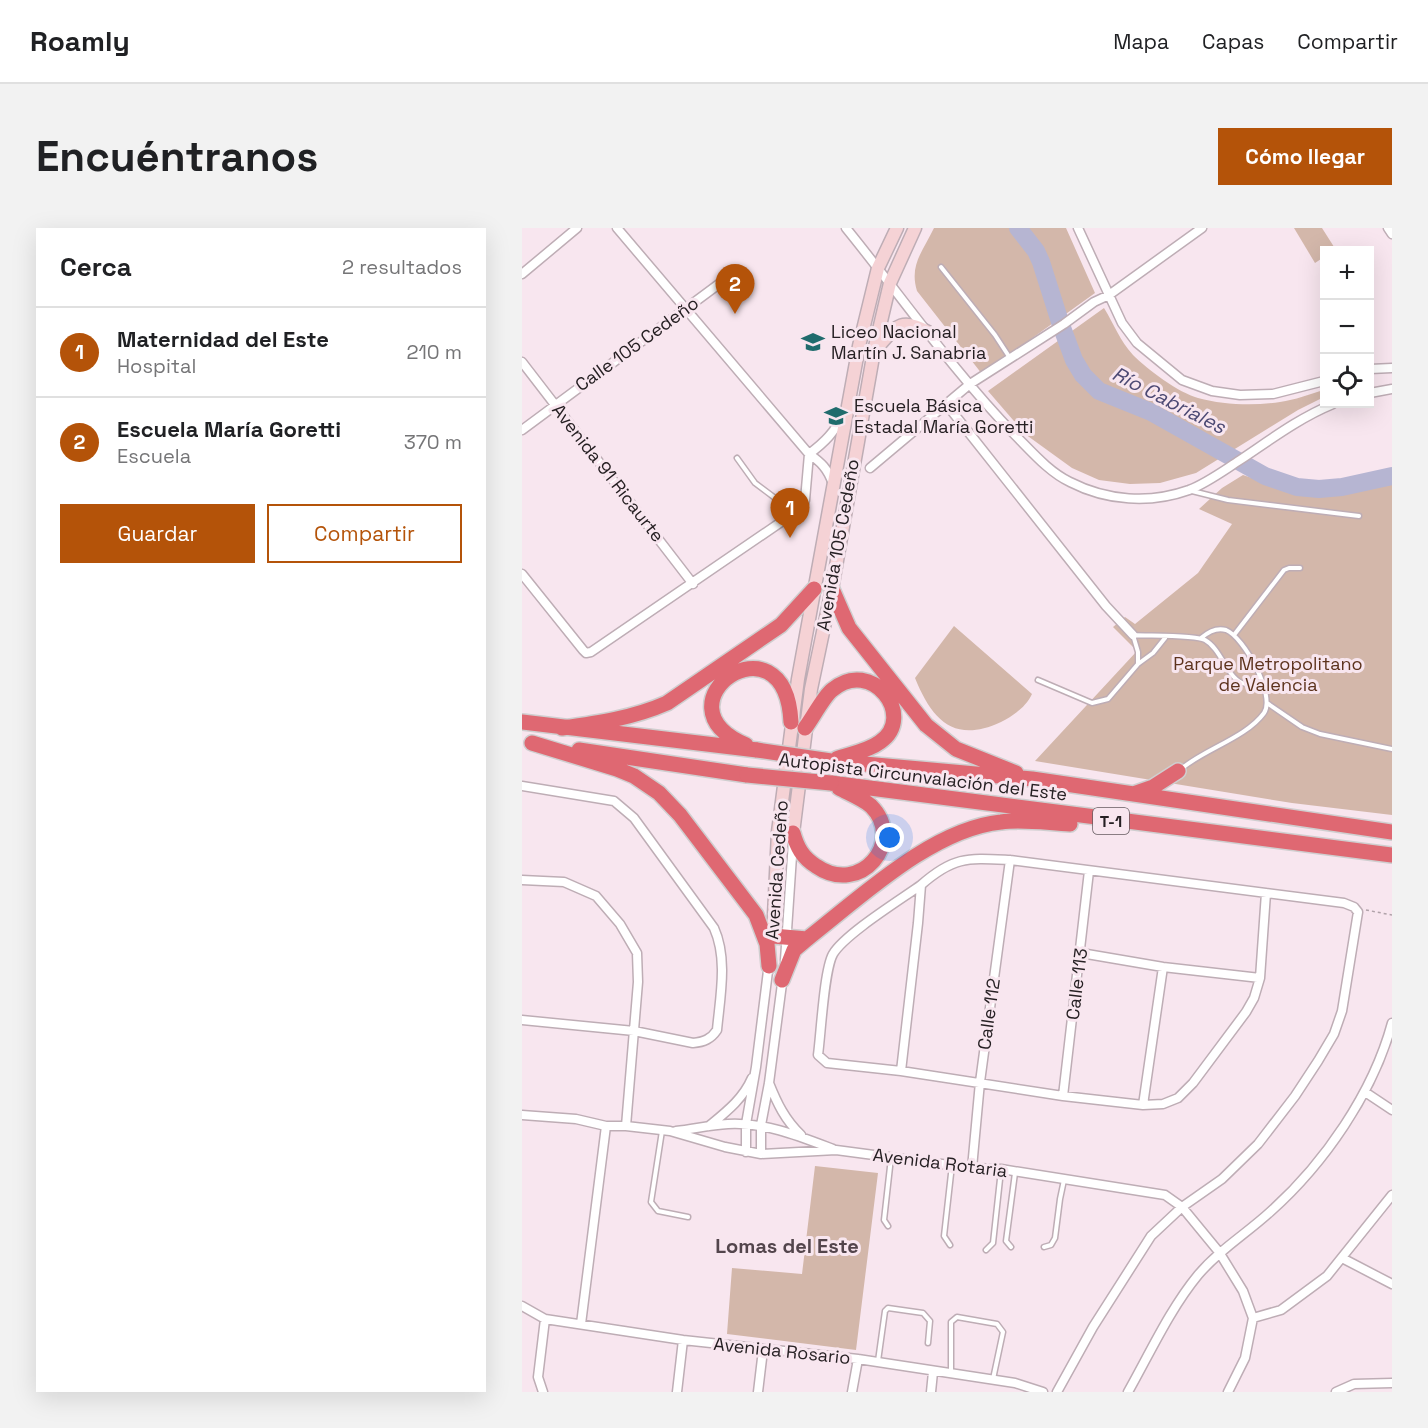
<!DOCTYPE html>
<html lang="es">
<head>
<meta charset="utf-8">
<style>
  body { margin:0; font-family:"Space Grotesk",sans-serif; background:#f2f2f2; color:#202124 }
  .controls { position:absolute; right:18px; top:18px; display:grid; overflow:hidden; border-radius:0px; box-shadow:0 6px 24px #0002 }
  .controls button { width:54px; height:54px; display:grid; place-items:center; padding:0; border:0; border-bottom:2px solid #e0e0e0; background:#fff; color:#202124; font:30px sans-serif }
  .you { position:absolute; left:368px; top:610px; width:21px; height:21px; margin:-15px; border:4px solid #fff; border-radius:50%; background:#1a73e8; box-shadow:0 0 0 9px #1a73e833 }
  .badge { display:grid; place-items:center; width:39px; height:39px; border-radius:50%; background:#b45309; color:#fff; font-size:20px; font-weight:700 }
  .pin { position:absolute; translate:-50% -50px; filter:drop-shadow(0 2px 3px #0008) }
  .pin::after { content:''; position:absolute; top:32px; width:21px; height:18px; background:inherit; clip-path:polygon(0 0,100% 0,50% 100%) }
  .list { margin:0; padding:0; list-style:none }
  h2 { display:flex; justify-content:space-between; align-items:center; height:78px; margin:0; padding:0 24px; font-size:26px }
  h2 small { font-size:20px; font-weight:400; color:#757577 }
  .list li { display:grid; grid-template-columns:39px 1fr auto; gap:18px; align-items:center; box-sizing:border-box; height:90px; padding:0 24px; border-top:2px solid #e0e0e0 }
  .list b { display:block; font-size:22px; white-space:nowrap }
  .list p { margin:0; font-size:20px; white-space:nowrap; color:#757577 }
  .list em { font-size:20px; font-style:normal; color:#757577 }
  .actions { display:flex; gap:12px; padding:18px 24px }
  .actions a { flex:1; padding:14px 0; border:2px solid #b45309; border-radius:0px; text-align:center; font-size:21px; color:#b45309 }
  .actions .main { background:#b45309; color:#fff }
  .icon { flex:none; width:33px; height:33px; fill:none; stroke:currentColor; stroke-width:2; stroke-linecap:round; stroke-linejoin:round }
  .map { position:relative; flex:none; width:870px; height:1164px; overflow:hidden; border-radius:0px }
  header { display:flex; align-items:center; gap:36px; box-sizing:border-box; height:84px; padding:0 30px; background:#fff; border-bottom:2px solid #e0e0e0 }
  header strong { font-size:28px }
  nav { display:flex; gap:33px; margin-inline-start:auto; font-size:21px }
  .intro { display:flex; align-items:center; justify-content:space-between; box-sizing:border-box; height:144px; padding:0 36px }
  h1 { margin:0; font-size:42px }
  .button { padding:15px 27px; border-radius:0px; background:#b45309; color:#fff; font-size:21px; font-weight:700 }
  main { display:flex; gap:36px; padding:0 36px }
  aside { flex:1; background:#fff; border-radius:0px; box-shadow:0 6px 24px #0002 }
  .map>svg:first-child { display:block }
  .green { fill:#d3b7aa }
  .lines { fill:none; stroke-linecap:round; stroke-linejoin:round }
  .river { stroke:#b6b5d2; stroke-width:18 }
  .lane-casing { stroke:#beadb5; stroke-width:7 }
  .street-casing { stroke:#beadb5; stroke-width:11 }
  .secondary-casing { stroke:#beadb5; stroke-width:15 }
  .highway-casing { stroke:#cfcecf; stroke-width:18 }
  .path { stroke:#b0a2a9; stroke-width:1.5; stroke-dasharray:3 3; stroke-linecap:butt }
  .lane { stroke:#fff; stroke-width:4 }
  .street { stroke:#fff; stroke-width:8 }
  .secondary { stroke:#f5d2d5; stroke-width:12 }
  .highway { stroke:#df6872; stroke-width:15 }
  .highway-bridge-casing { stroke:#cfcecf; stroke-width:18; stroke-linecap:butt }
  .highway-bridge { stroke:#df6872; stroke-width:15 }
  .labels { text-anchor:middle; stroke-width:6; stroke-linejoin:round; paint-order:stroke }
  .shield { fill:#f8e6ef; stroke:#655b60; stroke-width:1.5 }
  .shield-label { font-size:16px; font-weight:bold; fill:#262023 }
  .poi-label { font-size:18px; fill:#262023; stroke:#f8e6ef; text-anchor:start }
  .street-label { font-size:18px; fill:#262023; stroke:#f8e6ef }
  .park-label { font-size:18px; fill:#5d331d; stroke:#f8e6ef }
  .water-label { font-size:20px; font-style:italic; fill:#4c4973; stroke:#f8e6ef }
  .neighbourhood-label { font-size:20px; font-weight:bold; fill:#53454c; stroke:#f8e6ef }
</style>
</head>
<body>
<header>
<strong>Roamly</strong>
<nav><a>Mapa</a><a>Capas</a><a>Compartir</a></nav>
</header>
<div class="intro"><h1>Encuéntranos</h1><a class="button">Cómo llegar</a></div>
<main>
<aside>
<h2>Cerca<small>2 resultados</small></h2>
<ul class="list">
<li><span class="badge">1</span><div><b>Maternidad del Este</b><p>Hospital</p></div><em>210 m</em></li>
<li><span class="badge">2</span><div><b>Escuela María Goretti</b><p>Escuela</p></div><em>370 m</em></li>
</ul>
<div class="actions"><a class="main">Guardar</a><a>Compartir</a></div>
</aside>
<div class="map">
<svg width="870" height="1164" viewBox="0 0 870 1164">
  <rect width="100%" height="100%" fill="#f8e6ef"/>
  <path class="green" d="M412,0H544L573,65L460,146L395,63C387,37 401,23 412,0Z
    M772,0H800L814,22H802V29L793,35Z
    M582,80C592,96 598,113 611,127C625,141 657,165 676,170C702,177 732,178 758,174C773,172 788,166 802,162V169L776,182L674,245L638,255L608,256L577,252L550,240L503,206L466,163Z
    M721,247C741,254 768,263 790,262C817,262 844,254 870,248V587L770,575L513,533L615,423L591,399L603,389L613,396L676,345L710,296L677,281L700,260Z
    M432,398L510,466C504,479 491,488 479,494C432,516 410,492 393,450Z
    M293,938L356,945L334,1122L205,1106L210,1040L280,1046Z"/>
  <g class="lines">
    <path class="river" d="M496,0L514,23L519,34L539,97L552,132L561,147L577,163L629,184L743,248L775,259L797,261L820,259L870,248"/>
    <g class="lane-casing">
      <path id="lane" d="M419,39L473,107L488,130
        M215,230L233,255L273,285
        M670,263L706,272L837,288
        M712,407L762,342L767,340H778
        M616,436L631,425L643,410
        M516,452L570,475L586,471L616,436V424L611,407C626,408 674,407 683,412C700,421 706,454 724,456L738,448
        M745,475L780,499L798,506L870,521
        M658,542C680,522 724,510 742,485C754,468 722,409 704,402C694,399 686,404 679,410
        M140,903L129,974L136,983L166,989
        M366,998L362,992L369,930
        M428,1017L422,1008L430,937
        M489,1019L484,1013L493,945
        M522,1019L529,1017L533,1010L538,971L542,952
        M464,1022L471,1015L479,942
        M356,1133L363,1083L366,1080L401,1085L408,1093L406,1115
        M429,1145V1094L435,1089L475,1096L481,1104L471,1151"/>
    </g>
    <g class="street-casing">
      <path id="street" d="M95,0L287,226C299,234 306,241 311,256
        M324,0C380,69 431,143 493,207C510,224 527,244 548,254C585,273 628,276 667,262C685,255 701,243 718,232C748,212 777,190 811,176
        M556,0L600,95L615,115L660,152L690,163L718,167L751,166L802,153
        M866,0L870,6
        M0,46L55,0
        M0,134L171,356
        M848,141L870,140
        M848,165L870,161
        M425,177L584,378L611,407
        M0,202L201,53
        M287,226C303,214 313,204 321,186
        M348,240L448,156L542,96L572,74L587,67L680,0
        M0,346L61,422L64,425L69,424L281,279L283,272L287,226
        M0,558L92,573L112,590L192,700C206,731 198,769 195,802C189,811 182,814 171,815L112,803L0,792
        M0,652L42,654L74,668L98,696L115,725L116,754L104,898
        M559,725L641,739L738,750
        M263,732L271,613
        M379,843L305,835L296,827C299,805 302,742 311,726C323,706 378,672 399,657
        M247,855C255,875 263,892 279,907
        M843,864L870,882
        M541,868L567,643
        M621,877L641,739
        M0,887L54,891L84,898H104L148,903L203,919L239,926L314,922L450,940L479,941L643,967L660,979L697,1024L721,1063L731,1090L723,1130L706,1164
        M187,898C204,884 221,871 230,850
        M154,903C172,901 188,897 206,896C243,894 277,908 311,921
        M224,924V896L234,839L247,735
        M239,926V897L247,855L261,748
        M450,940L458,854L488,632
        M820,1030L870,1056
        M0,1078L23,1091L161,1112L336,1131L493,1155L521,1164
        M731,1090L759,1082L805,1048L870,967
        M59,1096L84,898
        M21,1164L16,1149L23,1091
        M155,1164L161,1112
        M236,1164L241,1122
        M330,1164L336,1131
        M409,1164L411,1144
        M535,1164L571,1099L629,1008L660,979L700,951L736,916L773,868L796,833L812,806L820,783L836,684L832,679L822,675L488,632C446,630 432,628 399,657L396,695L379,843L541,868L621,877L641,876L656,870L671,855L724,784L732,770L738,750L744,665
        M606,1164C628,1125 648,1081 676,1047C697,1022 724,1006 748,984C802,936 851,865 870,795
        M814,1164L832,1156L870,1155"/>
    </g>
    <g class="secondary-casing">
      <path id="secondary" d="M353,122C373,100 377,88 406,104
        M271,605L289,461L310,361L352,123L368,55L393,0
        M251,708L256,604L276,451L337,118L356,40L375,0"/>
    </g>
    <g class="highway-casing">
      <path id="highway" d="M310,361L327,400L404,497L434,521L494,545
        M0,494L235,522
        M40,500C76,495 111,490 145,475L259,397L292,361
        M283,500C290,491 302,468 310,462C350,428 395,489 358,514C346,523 328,526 314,531
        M10,515L95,541L112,548L137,565L158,587L234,687L245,716L247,738
        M224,517C128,476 263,381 269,494
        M57,522L225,547
        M309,533L510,551L870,604
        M309,555L870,627
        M611,566L631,559L656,543
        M271,605C275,619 280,629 294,638C339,669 384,613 349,578C341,571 326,565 317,560
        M251,708L285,711
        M260,752L272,722L285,711C339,669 410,601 479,594C501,591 526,595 548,596"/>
    </g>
    <path class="path" d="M844,682L870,687"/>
    <use href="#lane" class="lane"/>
    <use href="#street" class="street"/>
    <use href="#secondary" class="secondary"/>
    <use href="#highway" class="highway"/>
    <g class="highway-bridge-casing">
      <path id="highway-bridge" d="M235,522L309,533
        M225,547L309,555"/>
    </g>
    <use href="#highway-bridge" class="highway-bridge"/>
  </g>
  <defs>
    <g id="university-bare" transform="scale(1.8)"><path d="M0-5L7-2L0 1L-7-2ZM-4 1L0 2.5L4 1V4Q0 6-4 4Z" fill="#206c6d" stroke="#f8e6ef" stroke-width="2.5" paint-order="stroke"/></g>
    <g id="school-bare" transform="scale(1.8)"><path d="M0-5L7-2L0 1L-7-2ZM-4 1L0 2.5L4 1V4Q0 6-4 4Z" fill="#206c6d" stroke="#f8e6ef" stroke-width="2.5" paint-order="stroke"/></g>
  </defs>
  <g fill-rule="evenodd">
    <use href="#university-bare" x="291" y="114"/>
    <use href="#school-bare" x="314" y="188"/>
  </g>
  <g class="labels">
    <rect class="shield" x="571" y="580" width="36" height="26" rx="4.5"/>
    <g class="shield-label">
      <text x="589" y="599">T-1</text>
    </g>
    <g class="poi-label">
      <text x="309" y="110">Liceo Nacional<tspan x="309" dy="21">Martín J. Sanabria</tspan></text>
      <text x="332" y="184">Escuela Básica<tspan x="332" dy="21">Estadal María Goretti</tspan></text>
    </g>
    <g class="street-label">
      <text transform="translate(115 116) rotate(-36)" y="6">Calle 105 Cedeño</text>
      <text transform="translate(86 245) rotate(52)" y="6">Avenida 91 Ricaurte</text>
      <text transform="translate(316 317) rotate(-80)" y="6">Avenida 105 Cedeño</text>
      <text transform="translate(401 549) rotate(7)" y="6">Autopista Circunvalación del Este</text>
      <text transform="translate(255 642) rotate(-86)" y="6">Avenida Cedeño</text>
      <text transform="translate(555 756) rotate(-83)" y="6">Calle 113</text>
      <text transform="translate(467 786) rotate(-82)" y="6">Calle 112</text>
      <text transform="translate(418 935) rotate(7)" y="6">Avenida Rotaria</text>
      <text transform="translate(260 1123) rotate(6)" y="6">Avenida Rosario</text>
    </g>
    <g class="park-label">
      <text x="746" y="442">Parque Metropolitano<tspan x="746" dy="21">de Valencia</tspan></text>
    </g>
    <g class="water-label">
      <text transform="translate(647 172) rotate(27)" y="7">Río Cabriales</text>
    </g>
    <g class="neighbourhood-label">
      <text x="265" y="1025">Lomas del Este</text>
    </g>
  </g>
</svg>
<div class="controls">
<button>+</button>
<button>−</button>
<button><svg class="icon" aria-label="locate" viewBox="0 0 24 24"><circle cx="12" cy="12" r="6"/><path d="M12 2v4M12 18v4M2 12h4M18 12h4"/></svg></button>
</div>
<div class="you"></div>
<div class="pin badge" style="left:268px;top:310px">1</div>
<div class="pin badge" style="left:213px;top:86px">2</div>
</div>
</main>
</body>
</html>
